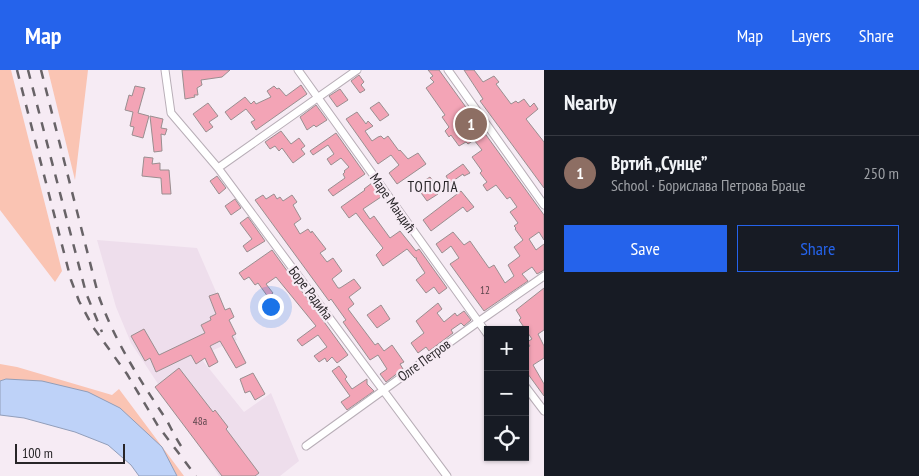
<!DOCTYPE html>
<html lang="en">
<head>
<meta charset="utf-8">
<style>
  body { margin:0; font-family:"PT Sans Narrow",sans-serif; background:#242831; color:#f1f3f6 }
  .controls { position:absolute; right:15px; bottom:15px; display:grid; overflow:hidden; border-radius:0px; box-shadow:0 1px 4px #0004 }
  .controls button { width:45px; height:45px; display:grid; place-items:center; padding:0; border:0; border-bottom:1px solid #363941; background:#171b24; color:#f1f3f6; font:25px sans-serif }
  .scale { position:absolute; left:15px; bottom:12px; width:110px; box-sizing:border-box; padding-left:5px; border:2px solid #282528; border-top:0; font-size:14px; line-height:18px; white-space:nowrap; color:#282528; -webkit-text-stroke:4px #f6ebf4; paint-order:stroke }
  .you { position:absolute; left:270px; top:236px; width:18px; height:18px; margin:-12px; border:4px solid #fff; border-radius:50%; background:#1a73e8; box-shadow:0 0 0 8px #1a73e833 }
  .badge { display:grid; place-items:center; width:32px; height:32px; border-radius:50%; background:#2563eb; color:#fff; font-size:16px; font-weight:700 }
  .pin { position:absolute; translate:-50% -50%; border:2px solid #fff; box-shadow:0 1px 5px #0006 }
  .list { margin:0; padding:0; list-style:none }
  h2 { display:flex; justify-content:space-between; align-items:center; height:65px; margin:0; padding:0 20px; font-size:21px }
  h2 small { font-size:16px; font-weight:400; color:#9ea1a6 }
  .list li { display:grid; grid-template-columns:32px 1fr auto; gap:15px; align-items:center; box-sizing:border-box; height:75px; padding:0 20px; border-top:1px solid #363941 }
  .list b { display:block; font-size:19px; white-space:nowrap }
  .list p { margin:0; font-size:16px; white-space:nowrap; color:#9ea1a6 }
  .list em { font-size:16px; font-style:normal; color:#9ea1a6 }
  .actions { display:flex; gap:10px; padding:15px 20px }
  .actions a { flex:1; padding:11px 0; border:1px solid #2563eb; border-radius:0px; text-align:center; font-size:18px; color:#2563eb }
  .actions .main { background:#2563eb; color:#fff }
  .icon { flex:none; width:28px; height:28px; fill:none; stroke:currentColor; stroke-width:2; stroke-linecap:round; stroke-linejoin:round }
  .map { position:relative; flex:none; width:544px; height:406px; overflow:hidden }
  header { display:flex; align-items:center; gap:30px; box-sizing:border-box; height:70px; padding:0 25px; background:#2563eb; color:#fff }
  header strong { font-size:24px }
  nav { display:flex; gap:28px; margin-inline-start:auto; font-size:18px }
  main { display:flex }
  aside { flex:1; background:#171b24 }
  .map>svg:first-child { display:block }
  .built { fill:#eedeec }
  .green { fill:#fac4b3 }
  .water { fill:#bed2f8; stroke:#919eba }
  .building { fill:#f3a4b6; stroke:#9a8e90 }
  .lines { fill:none; stroke-linecap:round; stroke-linejoin:round }
  .minor-casing { stroke:#b8aeb7; stroke-width:9 }
  .minor { stroke:#fff; stroke-width:7 }
  .rail { stroke:#686367; stroke-width:2.5; stroke-dasharray:9 9; stroke-linecap:butt }
  .labels { text-anchor:middle; stroke-width:4.5; stroke-linejoin:round; paint-order:stroke }
  .number-label { font-size:11px; fill:#5b454c }
  .street-label { font-size:14px; fill:#282528; stroke:#f6ebf4 }
  .neighbourhood-label { font-size:15px; letter-spacing:1px; fill:#282528; stroke:#f6ebf4 }
</style>
</head>
<body>
<header>
<strong>Map</strong>
<nav><a>Map</a><a>Layers</a><a>Share</a></nav>
</header>
<main>
<div class="map">
<svg width="544" height="406" viewBox="0 0 544 406">
  <rect width="100%" height="100%" fill="#f6ebf4"/>
  <path class="built" d="M97,170L197,178L237,270L199,286L244,342L271,323L299,391L280,406H219L131,273L116,237Z"/>
  <path class="green" d="M0,0H11L62,201L55,212L0,140Z
    M48,0H88L75,110Z
    M0,294L17,297L112,325L119,319L184,406H177L162,377L6,309L0,311Z"/>
  <path class="water" d="M6,309L42,311L88,322L120,338L162,377L177,406H139L131,395L108,375L75,362L24,348L0,345V311Z"/>
  <path class="building" d="M182,0H230L222,7L201,10L202,15L197,18L198,25H194L195,27L185,29Z
    M428,0H439L544,145V170L539,162L529,169L536,180L544,174V200L537,204L532,197L522,204L528,211L484,241L450,194L459,188L451,176L442,183L436,174L453,162L464,175L470,171L489,198L494,195L505,213L514,206L508,195L520,186L514,177L523,170L515,159L516,158L514,156L518,153L510,142L517,137L510,127L507,129L496,115L487,121L483,115L487,112L480,103L482,101L472,87L482,80L474,70L468,74L466,72L459,76L451,65L449,67L445,61L449,57L442,47L445,45L426,18L434,12L430,8L433,6Z
    M464,0H474L483,12L494,6L499,12L496,14L511,34L516,31L518,33L524,29L530,37L534,33L538,39L526,49L544,72V118L480,31L483,29Z
    M359,5L364,12L361,15L365,20L360,23L351,11Z
    M301,15L307,24L256,60L251,52L255,50L246,39L231,50L225,42L245,27L251,34L254,31L256,34L271,27L267,21L274,16L277,19L279,18L286,26Z
    M135,16L145,18L138,43L149,46L143,68L132,65L134,57L130,56L133,42L125,40L129,25L132,26Z
    M340,19L348,30L337,37L329,26Z
    M379,32L389,45L380,51L370,38Z
    M208,33L218,46L209,52L213,57L206,62L193,44Z
    M316,35L327,50L316,57L314,55L307,60L300,47Z
    M357,42L366,54L368,51L373,56L365,61L372,71L378,67L381,66L384,69L388,66L399,81L400,80L408,89L418,83L426,94L397,114L389,103L399,95L391,85L378,94L346,49Z
    M150,46L163,49L161,58L167,59L165,65L161,64L162,81L154,82Z
    M281,61L291,74L299,68L305,76L301,79L305,84L293,93L282,78L279,81L275,76L270,79L265,72Z
    M336,63L365,104L333,126L328,120L345,108L343,104L345,102L344,101L349,97L341,88L331,95L327,89L334,84L328,75L313,85L310,81Z
    M144,87L153,88L152,94L160,93V100H169L171,124H162L161,108L142,106Z
    M463,94L470,103L464,106L463,104L450,113L446,106Z
    M217,106L226,118L219,124L210,111Z
    M430,107L435,114L436,119L434,120L438,124L427,131L416,116Z
    M372,113L381,127L363,139L370,149L374,146L390,168L400,161L416,181L419,179L447,218L439,224L434,217L426,223L416,210L425,203L416,189L417,188H415L407,179L383,196L376,185L383,178L376,169L356,143L349,148L341,137L365,120L364,119Z
    M461,121L474,137L467,142L463,137L431,161L423,150Z
    M274,124L277,129L280,127L283,131L292,125L297,132L293,135L301,149L294,154L300,164L308,159L311,163L312,161L326,179L320,183L327,192L333,188L342,201L332,209L338,218H340L354,209L361,218L349,227L354,234L348,239L375,275L378,273L384,281L392,275L404,292L400,294L403,299L386,312L380,304L387,299L378,285L370,290L343,252L346,250L331,229L329,231L255,130L263,125L266,129Z
    M235,129L241,138L231,145L225,136Z
    M248,147L265,171L247,182L243,176L252,169L240,153Z
    M272,180L348,285L337,293L332,287L327,292L325,288L319,292L314,286L327,277L318,265L302,276L297,270L316,256L276,207L266,214L273,223L268,227L258,213L255,215L249,207L244,210L239,203Z
    M544,218V260L538,264L544,276V288L533,295L544,314V326L525,300V279L530,276L527,272L532,269L519,250L521,248L516,240Z
    M218,223L225,240L230,238L234,247L229,250L236,264L232,266L246,293L236,298L220,271L210,276L218,292L209,297L205,288L196,294L191,285L156,302L150,288L145,291L131,266L144,259L159,285L205,263L201,255L211,250L210,247L216,244L209,226Z
    M438,233L442,239L437,243L444,252L455,243L457,246L464,241L471,250L464,256L461,253L451,260L453,263L429,281L426,277L418,283L411,273L424,263L416,251Z
    M381,235L390,249L377,258L367,245Z
    M339,296L347,307L345,309L352,319L367,309V314L374,321L347,340L341,332L350,326L332,301Z
    M179,298L213,342L215,340L228,357L226,359L259,403L255,406H222L155,317Z
    M253,303L265,324L255,330L250,321L245,323L240,309Z"/>
  <g class="lines">
    <g class="minor-casing">
      <path id="minor" d="M165,0L171,43L218,98L447,406
        M298,0L488,265
        M448,0L544,135
        M218,98L357,0
        M525,316L544,341
        M306,376L478,252L544,206"/>
    </g>
    <use href="#minor" class="minor"/>
    <path class="rail" d="M17,0L71,210L79,231L93,257L127,304L158,356L196,406
      M28,0L86,223L102,262
      M41,0L98,224C114,270 139,309 166,349C171,358 175,367 181,376"/>
  </g>
  <g class="labels">
    <g class="number-label">
      <text x="485" y="224">12</text>
      <text x="200" y="355">48a</text>
    </g>
    <g class="street-label">
      <text transform="translate(393 133) rotate(55)" y="5">Маре Мандић</text>
      <text transform="translate(311 223) rotate(53)" y="5">Боре Радића</text>
      <text transform="translate(424 290) rotate(-36)" y="5">Олге Петров</text>
    </g>
    <g class="neighbourhood-label">
      <text x="433" y="122">ТОПОЛА</text>
    </g>
  </g>
</svg>
<div class="controls">
<button>+</button>
<button>−</button>
<button><svg class="icon" aria-label="locate" viewBox="0 0 24 24"><circle cx="12" cy="12" r="6"/><path d="M12 2v4M12 18v4M2 12h4M18 12h4"/></svg></button>
</div>
<div class="scale">100 m</div>
<div class="you"></div>
<div class="pin badge" style="left:471px;top:54px;background:#8d6e63">1</div>
</div>
<aside>
<h2>Nearby<small></small></h2>
<ul class="list">
<li><span class="badge" style="background:#8d6e63">1</span><div><b>Вртић „Сунце”</b><p>School · Борислава Петрова Браце</p></div><em>250 m</em></li>
</ul>
<div class="actions"><a class="main">Save</a><a>Share</a></div>
</aside>
</main>
</body>
</html>
